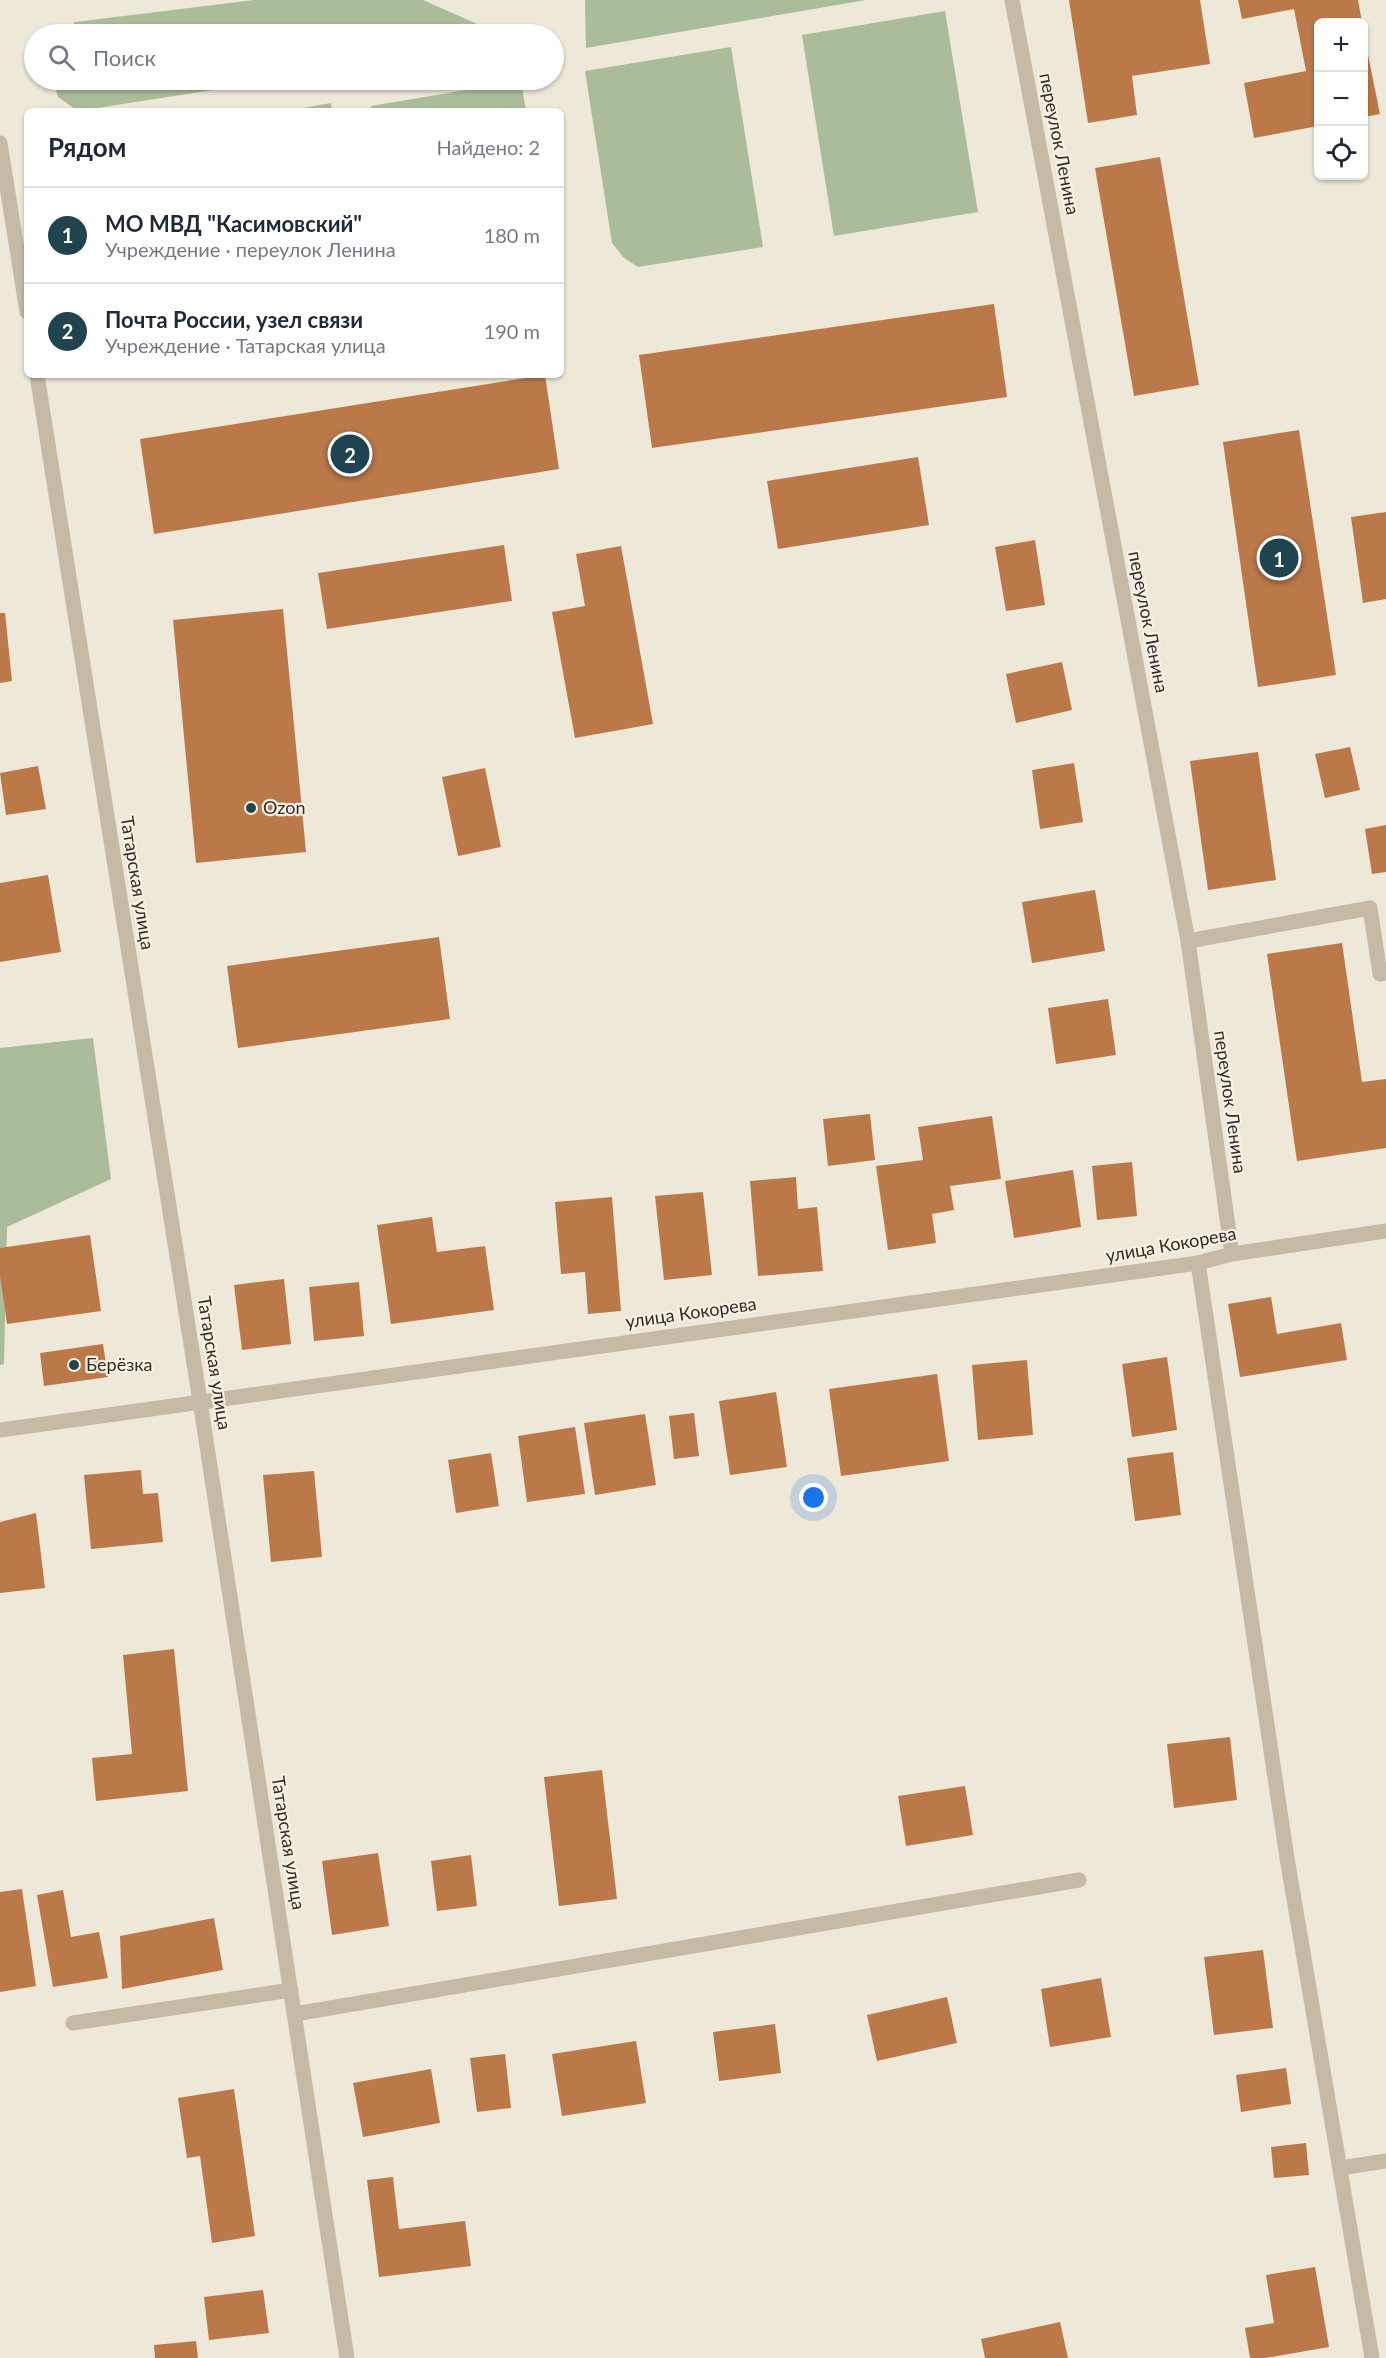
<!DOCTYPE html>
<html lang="ru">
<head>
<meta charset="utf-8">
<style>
  body { margin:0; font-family:Lato,sans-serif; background:#f6f6f7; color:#1f2937 }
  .controls { position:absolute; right:18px; top:18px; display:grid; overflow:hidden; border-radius:9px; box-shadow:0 2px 4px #0004 }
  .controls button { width:54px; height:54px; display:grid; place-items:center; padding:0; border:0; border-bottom:2px solid #e0e1e3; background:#fff; color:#1f2937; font:30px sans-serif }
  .you { position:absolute; left:814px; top:1498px; width:21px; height:21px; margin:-15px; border:4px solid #fff; border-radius:50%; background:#1a73e8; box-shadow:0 0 0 9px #1a73e833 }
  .badge { display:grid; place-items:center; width:39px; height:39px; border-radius:50%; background:#20444f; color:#fff; font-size:20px; font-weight:700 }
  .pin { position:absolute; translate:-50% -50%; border:3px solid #fff; box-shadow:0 2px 6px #0006 }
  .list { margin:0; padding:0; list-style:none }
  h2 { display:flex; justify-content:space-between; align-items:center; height:78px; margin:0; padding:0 24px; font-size:26px }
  h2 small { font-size:20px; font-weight:400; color:#747a83 }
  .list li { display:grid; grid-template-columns:39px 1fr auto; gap:18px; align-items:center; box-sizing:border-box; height:96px; padding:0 24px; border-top:2px solid #e0e1e3 }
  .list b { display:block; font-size:22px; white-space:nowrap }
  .list p { margin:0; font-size:20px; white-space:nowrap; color:#747a83 }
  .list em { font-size:20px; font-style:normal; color:#747a83 }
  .icon { flex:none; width:33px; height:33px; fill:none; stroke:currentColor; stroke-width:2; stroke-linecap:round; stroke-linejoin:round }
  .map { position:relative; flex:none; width:1386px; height:2358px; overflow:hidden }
  .search { position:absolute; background:#fff; box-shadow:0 2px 4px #0004; left:24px; top:24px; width:540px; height:66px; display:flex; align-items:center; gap:15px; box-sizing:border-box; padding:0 21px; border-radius:33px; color:#747a83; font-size:22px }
  .panel { position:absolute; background:#fff; box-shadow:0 2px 4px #0004; left:24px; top:108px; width:540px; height:270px; border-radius:9px }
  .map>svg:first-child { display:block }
  .green { fill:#abbc9a }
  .building { fill:#bb794a }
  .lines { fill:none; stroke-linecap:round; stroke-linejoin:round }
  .service { stroke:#c5baa6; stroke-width:15 }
  .minor { stroke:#c5baa6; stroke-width:15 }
  .poi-dot { fill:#20444f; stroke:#f7f1e4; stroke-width:2 }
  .labels { text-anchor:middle; stroke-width:4.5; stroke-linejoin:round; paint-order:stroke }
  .street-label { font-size:18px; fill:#322c26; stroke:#f7f1e4 }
  .poi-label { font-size:18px; fill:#322c26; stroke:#f7f1e4; text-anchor:start }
</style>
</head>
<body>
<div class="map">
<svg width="1386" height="2358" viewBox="0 0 1386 2358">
  <rect width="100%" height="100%" fill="#eee8d9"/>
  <path class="green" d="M254,0H423L500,34H62L75,22Z
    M585,0H866L586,48Z
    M945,11L978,212L834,236L802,35Z
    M731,47L763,247L638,267L623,257L612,243L585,71Z
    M53,80H277L78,111L58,97Z
    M521,81L526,111H372L371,106Z
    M331,103L332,111H292V110Z
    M93,1038L111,1179L7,1227L4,1364L0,1365V1048Z"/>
  <path class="building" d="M1069,0H1200L1210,64L1132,76L1137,115L1088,123Z
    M1238,0H1358L1362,22H1318V126L1254,138L1244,83L1306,71L1294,9L1242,19Z
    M1364,35L1380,114L1364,117Z
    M1160,157L1199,385L1134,396L1095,168Z
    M994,304L1007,397L652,448L639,355Z
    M545,375L559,469L154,534L140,439Z
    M1299,430L1336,675L1258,687L1223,442Z
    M918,457L929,525L778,549L767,481Z
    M1386,512V599L1363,603L1351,517Z
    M1035,540L1045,605L1006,611L995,547Z
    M504,545L512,601L327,629L318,573Z
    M621,546L653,724L575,738L552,612L585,606L576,554Z
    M283,609L306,852L196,863L173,620Z
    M0,613H5L12,681L0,683Z
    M1062,662L1072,710L1016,723L1006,674Z
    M1350,747L1360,790L1325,798L1315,754Z
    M1258,752L1276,880L1208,890L1190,761Z
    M1074,763L1083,822L1040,829L1032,770Z
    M38,766L46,809L6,815L0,773Z
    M485,768L501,847L458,856L442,777Z
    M1386,825V872L1372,874L1365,829Z
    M48,875L61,952L0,962V883Z
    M1095,890L1105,951L1032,963L1022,902Z
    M439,937L450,1019L238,1048L227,966Z
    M1342,943L1362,1082L1386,1079V1148L1297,1161L1267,954Z
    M1108,999L1116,1055L1056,1064L1048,1008Z
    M870,1114L875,1160L828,1166L823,1119Z
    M992,1116L1001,1179L950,1186L954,1210L932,1214L936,1243L888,1250L876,1166L923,1160L918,1127Z
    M1132,1162L1137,1216L1097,1220L1092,1166Z
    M1073,1170L1081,1227L1014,1238L1005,1181Z
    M796,1177L798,1209L817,1207L823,1271L758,1276L750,1181Z
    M703,1192L712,1275L664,1280L655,1196Z
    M612,1197L621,1311L588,1314L585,1272L561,1274L555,1202Z
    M432,1217L437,1252L485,1246L494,1310L391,1324L377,1225Z
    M90,1235L101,1311L7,1324L0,1275V1248Z
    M284,1279L291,1344L242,1350L234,1285Z
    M359,1282L364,1336L314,1341L309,1287Z
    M1271,1297L1277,1334L1341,1323L1347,1360L1240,1377L1228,1304Z
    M103,1344L108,1377L44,1386L40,1353Z
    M1167,1357L1177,1430L1132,1437L1122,1364Z
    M1027,1360L1033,1435L978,1440L972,1365Z
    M937,1374L949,1461L841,1476L829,1389Z
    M776,1392L787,1467L730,1475L719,1401Z
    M694,1413L699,1456L674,1459L669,1416Z
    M645,1414L656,1485L595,1495L584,1423Z
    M575,1427L585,1494L527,1502L518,1436Z
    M1173,1452L1181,1515L1135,1521L1127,1458Z
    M491,1453L499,1506L456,1513L448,1460Z
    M141,1470L143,1494L158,1493L163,1542L91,1549L84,1475Z
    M314,1471L322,1557L271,1562L263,1475Z
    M36,1513L45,1588L0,1593V1522Z
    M174,1649L188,1791L96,1801L92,1758L132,1754L123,1655Z
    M1230,1737L1237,1800L1174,1808L1167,1744Z
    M602,1770L617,1899L559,1906L544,1777Z
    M965,1786L973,1835L906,1846L898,1796Z
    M378,1853L389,1926L332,1935L322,1861Z
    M471,1855L477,1906L437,1911L431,1861Z
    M22,1889L36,1986L0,1992V1892Z
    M63,1890L71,1937L99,1932L108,1978L53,1987L37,1895Z
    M214,1918L223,1970L122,1989L120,1936Z
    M1263,1950L1273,2028L1214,2035L1204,1957Z
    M1101,1978L1111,2037L1050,2047L1041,1989Z
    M947,1997L957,2043L877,2061L867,2015Z
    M775,2024L781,2073L719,2081L713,2032Z
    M636,2041L646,2103L562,2116L552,2054Z
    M505,2054L511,2108L477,2112L470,2058Z
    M1286,2068L1291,2104L1241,2112L1236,2075Z
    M431,2069L440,2123L363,2137L353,2083Z
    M234,2089L255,2236L212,2243L200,2156L187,2158L178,2098Z
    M1306,2143L1309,2175L1274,2178L1271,2147Z
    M393,2177L399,2229L465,2221L471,2266L379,2277L367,2180Z
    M1315,2267L1329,2347L1265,2358H1250L1245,2328L1274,2323L1266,2275Z
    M263,2290L269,2333L209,2340L204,2297Z
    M1060,2322L1068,2358H985L981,2339Z
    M196,2341L198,2358H155L154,2345Z"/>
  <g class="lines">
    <path class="service" d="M1188,941L1370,908L1380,974L1386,973
      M1198,1263L1287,1858L1372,2358
      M295,2014L1079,1880
      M73,2023L291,1990
      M1340,2168L1386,2161"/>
    <path class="minor" d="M1012,0L1188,941L1232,1254
      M0,143L27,312
      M37,375L200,1401L347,2358
      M0,1430L1198,1263L1232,1254L1386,1231"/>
  </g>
  <g class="poi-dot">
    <circle cx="251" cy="808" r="6"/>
    <circle cx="74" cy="1365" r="6"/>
  </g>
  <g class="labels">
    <g class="street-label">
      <text transform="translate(1059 144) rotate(79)" y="6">переулок Ленина</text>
      <text transform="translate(1148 622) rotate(79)" y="6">переулок Ленина</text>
      <text transform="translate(137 883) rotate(81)" y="6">Татарская улица</text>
      <text transform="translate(1230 1102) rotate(82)" y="6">переулок Ленина</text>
      <text transform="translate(1171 1245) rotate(-10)" y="6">улица Кокорева</text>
      <text transform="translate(691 1313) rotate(-8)" y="6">улица Кокорева</text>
      <text transform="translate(214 1363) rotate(81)" y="6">Татарская улица</text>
      <text transform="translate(288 1843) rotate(81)" y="6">Татарская улица</text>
    </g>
    <g class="poi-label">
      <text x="263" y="814">Ozon</text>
      <text x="86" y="1371">Берёзка</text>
    </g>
  </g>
</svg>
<div class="controls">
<button>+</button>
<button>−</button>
<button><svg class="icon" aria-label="locate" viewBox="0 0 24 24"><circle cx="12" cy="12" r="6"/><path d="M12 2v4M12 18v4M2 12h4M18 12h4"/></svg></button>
</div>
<div class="you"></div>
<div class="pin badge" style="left:1279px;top:558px">1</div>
<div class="pin badge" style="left:350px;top:454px">2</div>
<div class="search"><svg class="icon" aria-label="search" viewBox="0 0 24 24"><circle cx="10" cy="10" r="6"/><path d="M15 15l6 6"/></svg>Поиск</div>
<section class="panel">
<h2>Рядом<small>Найдено: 2</small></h2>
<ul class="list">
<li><span class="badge">1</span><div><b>МО МВД &quot;Касимовский&quot;</b><p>Учреждение · переулок Ленина</p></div><em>180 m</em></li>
<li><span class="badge">2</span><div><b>Почта России, узел связи</b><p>Учреждение · Татарская улица</p></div><em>190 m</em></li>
</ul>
</section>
</div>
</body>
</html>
